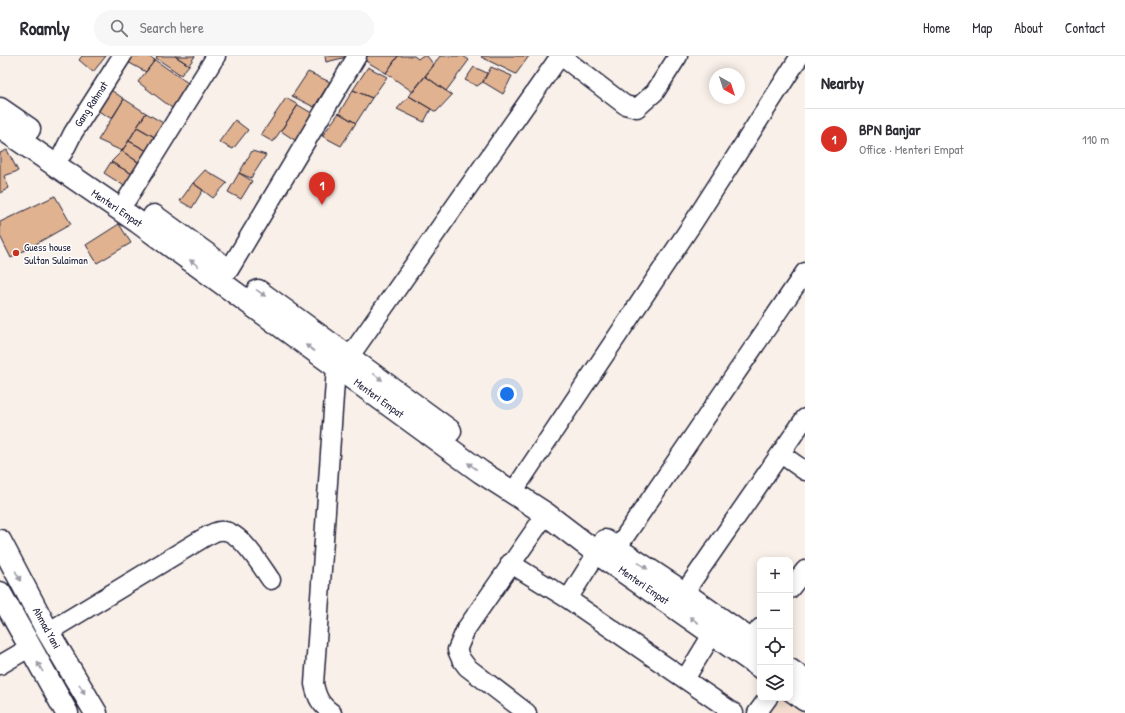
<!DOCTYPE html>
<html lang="en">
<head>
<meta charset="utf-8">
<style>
  body { margin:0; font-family:"Patrick Hand",sans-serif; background:#f7f7f7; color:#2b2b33 }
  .controls { position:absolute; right:12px; bottom:12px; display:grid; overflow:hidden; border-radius:8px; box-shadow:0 2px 10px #0003 }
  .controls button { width:36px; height:36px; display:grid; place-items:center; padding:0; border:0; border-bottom:1px solid #e1e1e2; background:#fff; color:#2b2b33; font:20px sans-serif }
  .compass { position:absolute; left:709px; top:12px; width:36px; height:36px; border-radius:50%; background:#fff; box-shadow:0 2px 10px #0003; rotate:141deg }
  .you { position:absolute; left:507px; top:338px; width:14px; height:14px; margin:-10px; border:3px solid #fff; border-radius:50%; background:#1a73e8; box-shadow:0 0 0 6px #1a73e833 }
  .badge { display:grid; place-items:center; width:26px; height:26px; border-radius:50%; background:#d93025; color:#fff; font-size:13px; font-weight:700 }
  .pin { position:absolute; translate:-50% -33px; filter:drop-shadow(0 1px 2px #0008) }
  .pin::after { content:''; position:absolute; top:21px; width:14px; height:12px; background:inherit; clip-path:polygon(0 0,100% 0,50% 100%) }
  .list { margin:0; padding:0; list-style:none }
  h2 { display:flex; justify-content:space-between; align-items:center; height:52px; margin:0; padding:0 16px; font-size:17px }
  h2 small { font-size:13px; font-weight:400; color:#7c7c81 }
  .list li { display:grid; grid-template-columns:26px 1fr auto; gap:12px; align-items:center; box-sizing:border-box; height:60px; padding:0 16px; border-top:1px solid #e1e1e2 }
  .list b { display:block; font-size:15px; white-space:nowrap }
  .list p { margin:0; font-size:13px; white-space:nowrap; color:#7c7c81 }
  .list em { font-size:13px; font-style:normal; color:#7c7c81 }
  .icon { flex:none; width:22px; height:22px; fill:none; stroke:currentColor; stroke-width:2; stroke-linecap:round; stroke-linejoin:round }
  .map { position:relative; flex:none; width:805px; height:657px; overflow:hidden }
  header { display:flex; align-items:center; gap:24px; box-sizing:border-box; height:56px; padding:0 20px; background:#fff; border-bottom:1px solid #e1e1e2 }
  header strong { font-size:19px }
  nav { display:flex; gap:22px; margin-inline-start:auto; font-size:14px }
  .search { width:280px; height:36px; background:#f7f7f7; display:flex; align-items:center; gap:10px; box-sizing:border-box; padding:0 14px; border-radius:22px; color:#7c7c81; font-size:15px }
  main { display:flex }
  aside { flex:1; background:#fff }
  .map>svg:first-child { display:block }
  .built { fill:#f2ddce }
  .building { fill:#e0b290; stroke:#22223b }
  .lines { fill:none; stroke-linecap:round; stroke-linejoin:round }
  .minor-casing { stroke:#22223b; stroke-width:21 }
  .tertiary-casing { stroke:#22223b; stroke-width:25 }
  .trunk-casing { stroke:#22223b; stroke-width:25 }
  .minor { stroke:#fff; stroke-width:18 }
  .tertiary { stroke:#fff; stroke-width:22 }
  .trunk { stroke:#fff; stroke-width:22 }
  .oneway { fill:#9c9ca7 }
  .poi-dot { fill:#c8321e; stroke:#fff; stroke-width:1.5 }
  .labels { text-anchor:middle; stroke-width:3; stroke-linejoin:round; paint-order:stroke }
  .street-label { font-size:11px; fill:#22223b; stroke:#fff }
  .poi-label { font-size:11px; fill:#22223b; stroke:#fff; text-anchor:start }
</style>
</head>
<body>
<header>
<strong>Roamly</strong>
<div class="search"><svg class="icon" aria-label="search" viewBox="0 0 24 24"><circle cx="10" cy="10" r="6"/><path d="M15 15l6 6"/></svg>Search here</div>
<nav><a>Home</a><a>Map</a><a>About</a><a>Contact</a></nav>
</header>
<main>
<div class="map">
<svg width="805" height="657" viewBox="0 0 805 657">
  <rect width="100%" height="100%" fill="#f9f0e9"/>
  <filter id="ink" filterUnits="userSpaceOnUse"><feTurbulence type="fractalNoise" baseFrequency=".025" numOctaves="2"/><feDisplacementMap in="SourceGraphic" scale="8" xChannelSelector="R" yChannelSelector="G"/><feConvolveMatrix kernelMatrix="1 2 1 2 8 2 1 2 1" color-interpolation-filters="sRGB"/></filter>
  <g filter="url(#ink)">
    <path class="built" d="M781,642H786L805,657H769Z"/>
    <path class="building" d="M82,0H106L93,16L79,4Z
      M127,0H148L155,4L146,16L124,4Z
      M158,0H175L189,9L181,19L156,2Z
      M175,0H195L189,9Z
      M325,0H351L326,6Z
      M368,0H398L386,17L364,4Z
      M398,0H414L418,3L422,0H427L434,9L413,36L386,17Z
      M440,0H463L469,4L446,35L425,20Z
      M482,0H529L516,18L481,1Z
      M155,4L188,27L172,52L138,26Z
      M368,11L387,21L372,42L353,34Z
      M474,11L487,17L483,26L477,30L465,24Z
      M491,11L512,20L503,38L483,26Z
      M308,16L330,26L314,51L292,40Z
      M425,20L452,39L436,56L409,40Z
      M108,32L124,43L112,63L95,53Z
      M353,34L372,42L356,67L339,57Z
      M409,40L431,53L424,66L397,53Z
      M286,42L298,49L273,86L261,79Z
      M124,43L146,57L122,95L98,84Z
      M298,49L315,59L299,87L281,75Z
      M146,57L165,68L158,83L137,71Z
      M339,57L356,67L341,90L322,80Z
      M235,64L248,74L233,93L219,86Z
      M137,71L158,83L149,96L129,85Z
      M129,85L149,96L141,108L122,95Z
      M7,94L18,115L4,120L9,132L0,137V97Z
      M122,95L141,108L134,119L111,106Z
      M252,95L266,99L251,122L239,117Z
      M111,106L134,119L126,131L104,117Z
      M205,114L227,127L213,142L193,127Z
      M239,117L252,125L241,143L228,136Z
      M193,127L203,134L192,152L180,145Z
      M55,140L71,168L11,202L0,180V166Z
      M119,168L131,187L97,207L86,189Z"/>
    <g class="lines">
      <g class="minor-casing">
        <path id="minor" d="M561,0L625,49L637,52L655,36L678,0
          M63,97L73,77L122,0
          M127,143L216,0
          M229,214L357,0
          M350,300L560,0
          M781,398L805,415
          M519,427L693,167L800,0
          M617,492L805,216
          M510,507L568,543L734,657
          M790,533L805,514
          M684,537L805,362
          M568,543L597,497
          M48,576L205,481C210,479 215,475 220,475C239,472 261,510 271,524
          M751,584L760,572
          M0,609L29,592
          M685,623L713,577
          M332,657C320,648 317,642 314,628L336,311
          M527,657L467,611L461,603L457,594L466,573L546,458
          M757,657L768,642"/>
      </g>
      <g class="tertiary-casing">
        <path id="tertiary" d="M0,53L29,73
          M0,71L138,166L481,416L546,458L597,497L760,611
          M154,160L223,210
          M258,235L450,375
          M605,485L684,537L760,591
          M790,614L805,625
          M790,633L805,644"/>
      </g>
      <g class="trunk-casing">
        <path id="trunk" d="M0,485L48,576L96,657
          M0,537L67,657"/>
      </g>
      <use href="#minor" class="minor"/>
      <use href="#tertiary" class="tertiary"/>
      <use href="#trunk" class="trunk"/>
    </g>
    <defs><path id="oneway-solid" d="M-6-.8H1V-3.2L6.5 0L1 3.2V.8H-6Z"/></defs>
    <g class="oneway">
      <use href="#oneway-solid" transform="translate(194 207) rotate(-144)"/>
      <use href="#oneway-solid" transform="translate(261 237) rotate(35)"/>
      <use href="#oneway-solid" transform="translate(310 292) rotate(-144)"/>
      <use href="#oneway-solid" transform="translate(378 321) rotate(37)"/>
      <use href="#oneway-solid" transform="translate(472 410) rotate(-144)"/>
      <use href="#oneway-solid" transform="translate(643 510) rotate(33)"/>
      <use href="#oneway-solid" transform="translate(18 520) rotate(62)"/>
      <use href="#oneway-solid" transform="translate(694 564) rotate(-145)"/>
      <use href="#oneway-solid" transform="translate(40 611) rotate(-120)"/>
      <use href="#oneway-solid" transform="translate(82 633) rotate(60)"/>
    </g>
  </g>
  <circle class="poi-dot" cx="16" cy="197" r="4"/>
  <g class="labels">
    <g class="street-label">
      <text transform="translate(91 48) rotate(-57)" y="4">Gang Rahmat</text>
      <text transform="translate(117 152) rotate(34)" y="4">Menteri Empat</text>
      <text transform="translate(379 342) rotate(36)" y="4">Menteri Empat</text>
      <text transform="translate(644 529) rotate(35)" y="4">Menteri Empat</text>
      <text transform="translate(47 572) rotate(61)" y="4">Ahmad Yani</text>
    </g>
    <g class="poi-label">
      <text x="24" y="195">Guess house<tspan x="24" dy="13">Sultan Sulaiman</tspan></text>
    </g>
  </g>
</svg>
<div class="controls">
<button>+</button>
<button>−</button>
<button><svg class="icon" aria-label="locate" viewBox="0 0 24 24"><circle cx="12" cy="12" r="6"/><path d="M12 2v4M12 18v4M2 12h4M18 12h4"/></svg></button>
<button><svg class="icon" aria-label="layers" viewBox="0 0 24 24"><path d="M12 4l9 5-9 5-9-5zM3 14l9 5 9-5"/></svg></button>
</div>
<svg class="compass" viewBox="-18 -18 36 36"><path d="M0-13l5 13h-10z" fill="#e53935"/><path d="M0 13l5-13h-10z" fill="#7c7c81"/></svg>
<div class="you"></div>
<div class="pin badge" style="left:322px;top:149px">1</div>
</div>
<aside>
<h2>Nearby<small></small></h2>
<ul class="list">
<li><span class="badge">1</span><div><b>BPN Banjar</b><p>Office · Menteri Empat</p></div><em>110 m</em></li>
</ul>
</aside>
</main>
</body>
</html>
